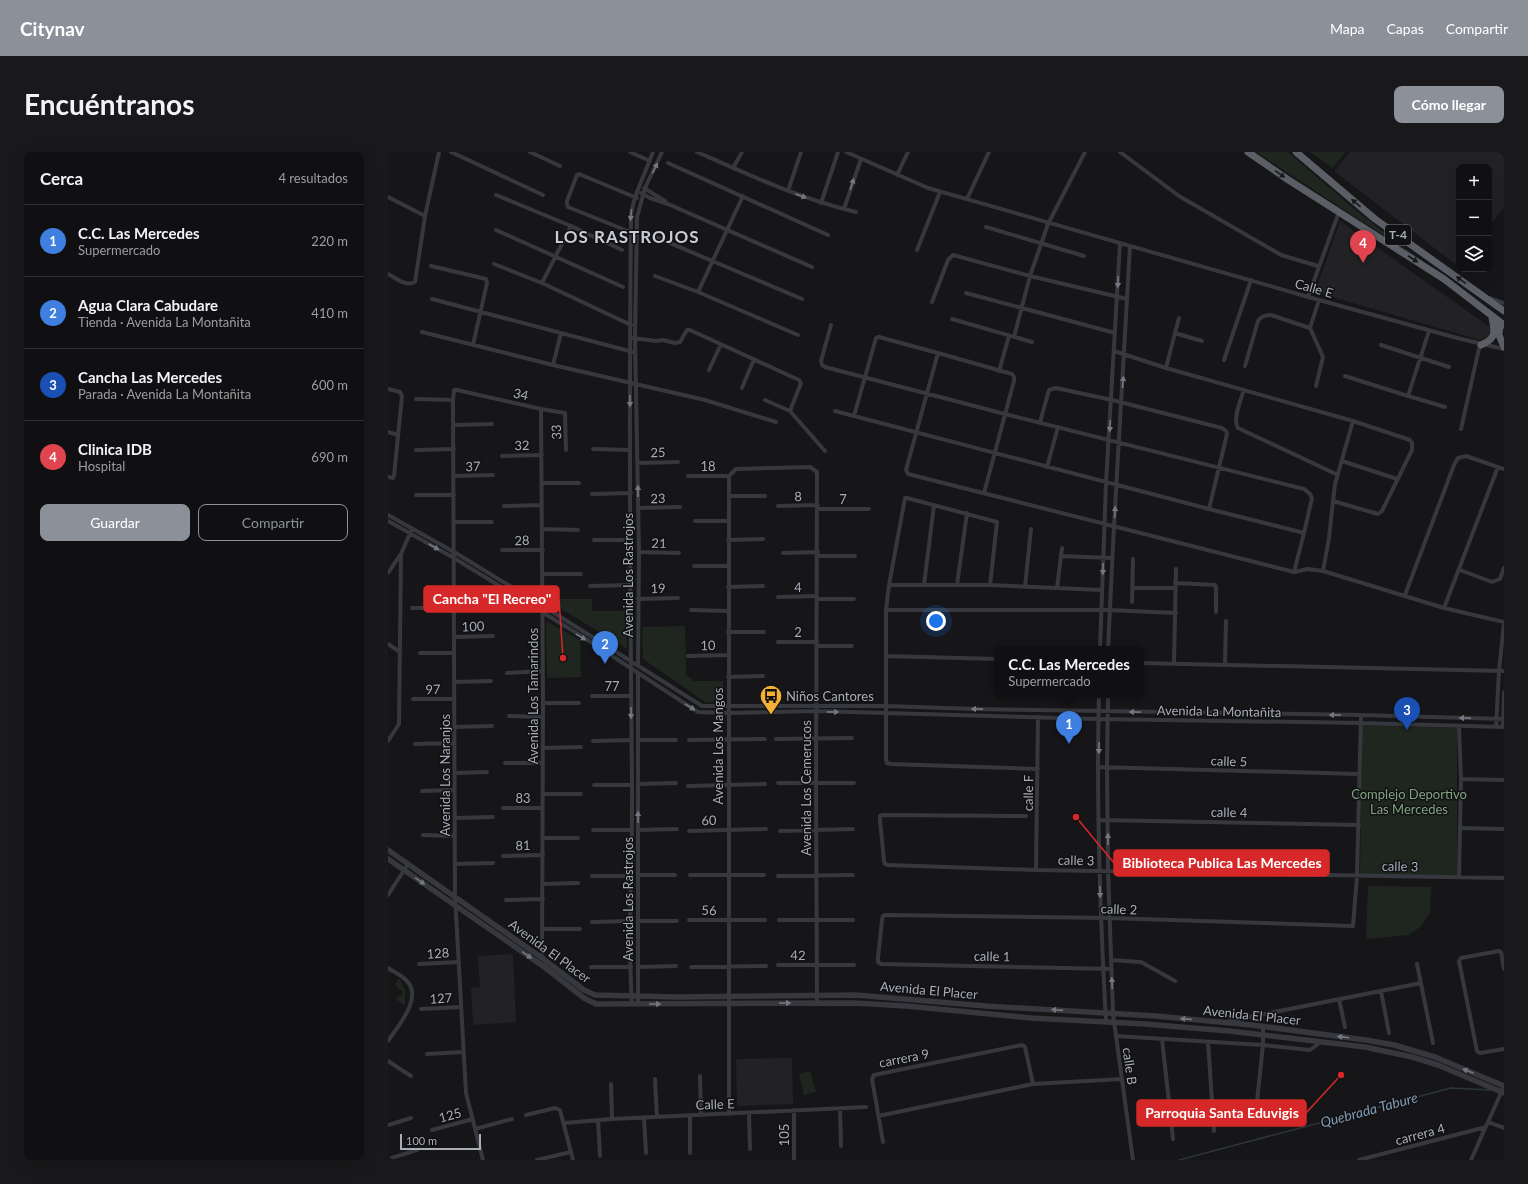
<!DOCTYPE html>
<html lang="es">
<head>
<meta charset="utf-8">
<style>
  body { margin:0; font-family:Lato,sans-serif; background:#19191b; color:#f1f3f6 }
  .controls { position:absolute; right:12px; top:12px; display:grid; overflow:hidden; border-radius:8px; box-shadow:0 4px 16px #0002 }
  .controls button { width:36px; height:36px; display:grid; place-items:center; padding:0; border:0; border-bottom:1px solid #303032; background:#101012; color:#f1f3f6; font:20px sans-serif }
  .scale { position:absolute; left:12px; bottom:10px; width:81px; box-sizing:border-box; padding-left:4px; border:2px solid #a8adb8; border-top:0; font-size:11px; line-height:14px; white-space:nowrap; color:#a8adb8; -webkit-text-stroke:3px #111113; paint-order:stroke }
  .you { position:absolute; left:548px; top:469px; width:14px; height:14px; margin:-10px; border:3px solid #fff; border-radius:50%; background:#1a73e8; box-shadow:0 0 0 6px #1a73e833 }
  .badge { display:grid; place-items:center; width:26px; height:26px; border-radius:50%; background:#8c9099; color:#fff; font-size:13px; font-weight:700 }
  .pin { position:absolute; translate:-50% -33px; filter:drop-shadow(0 1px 2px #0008) }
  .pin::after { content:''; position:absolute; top:21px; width:14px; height:12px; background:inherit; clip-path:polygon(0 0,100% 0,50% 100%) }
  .popup { position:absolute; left:606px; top:494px; width:150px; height:52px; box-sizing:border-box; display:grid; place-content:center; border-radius:8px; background:#101012; filter:drop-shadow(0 1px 3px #0005); font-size:13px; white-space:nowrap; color:#9c9d9f }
  .popup b { font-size:15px; color:#f1f3f6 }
  .popup::after { content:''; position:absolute; left:50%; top:100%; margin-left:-8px; border:8px solid transparent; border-top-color:#101012 }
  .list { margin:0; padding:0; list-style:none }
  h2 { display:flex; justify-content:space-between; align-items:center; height:52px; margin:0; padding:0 16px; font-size:17px }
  h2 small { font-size:13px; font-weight:400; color:#9c9d9f }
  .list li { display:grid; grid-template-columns:26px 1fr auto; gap:12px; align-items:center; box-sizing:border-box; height:72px; padding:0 16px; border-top:1px solid #303032 }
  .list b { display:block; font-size:15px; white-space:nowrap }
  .list p { margin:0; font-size:13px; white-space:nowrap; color:#9c9d9f }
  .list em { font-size:13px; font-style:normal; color:#9c9d9f }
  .actions { display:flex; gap:8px; padding:12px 16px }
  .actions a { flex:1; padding:9px 0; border:1px solid #8c9099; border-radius:8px; text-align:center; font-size:14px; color:#8c9099 }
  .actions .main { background:#8c9099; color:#fff }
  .icon { flex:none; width:22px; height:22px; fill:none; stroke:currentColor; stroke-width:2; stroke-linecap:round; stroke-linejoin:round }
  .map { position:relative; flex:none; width:1116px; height:1008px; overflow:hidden; border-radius:8px }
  header { display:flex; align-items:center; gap:24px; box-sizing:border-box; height:56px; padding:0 20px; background:#8c9099; color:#fff }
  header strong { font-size:19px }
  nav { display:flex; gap:22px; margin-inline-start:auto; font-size:14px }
  .intro { display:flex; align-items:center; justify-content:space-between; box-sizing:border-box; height:96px; padding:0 24px }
  h1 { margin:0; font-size:28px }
  .button { padding:10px 18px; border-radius:8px; background:#8c9099; color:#fff; font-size:14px; font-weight:700 }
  main { display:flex; gap:24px; padding:0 24px }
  aside { flex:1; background:#101012; border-radius:8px; box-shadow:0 4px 16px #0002 }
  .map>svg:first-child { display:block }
  .built { fill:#222225 }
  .green { fill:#1e261f }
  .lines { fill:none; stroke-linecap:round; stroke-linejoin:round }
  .stream { stroke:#2c353c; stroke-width:1.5 }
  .minor { stroke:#37383d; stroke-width:4 }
  .tertiary { stroke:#37383d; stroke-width:5.5 }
  .trunk { stroke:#5b5e65; stroke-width:7 }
  .oneway { fill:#757881 }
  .oneway2 { fill:#18191b }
  .labels { text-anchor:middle; stroke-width:3; stroke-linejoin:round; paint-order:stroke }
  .shield { fill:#111113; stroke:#7b7e86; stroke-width:1 }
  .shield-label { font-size:12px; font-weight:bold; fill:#a8adb8 }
  .street-label { font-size:13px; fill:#a8adb8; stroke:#111113 }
  .poi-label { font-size:13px; fill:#a8adb8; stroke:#111113; text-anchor:start }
  .park-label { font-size:13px; fill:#7fa381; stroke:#111113 }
  .water-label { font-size:14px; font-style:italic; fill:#7f9bb3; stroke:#111113 }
  .district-label { font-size:17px; font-weight:bold; letter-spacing:1px; fill:#c9ccd4; stroke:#111113 }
  .leader { fill:none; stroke:#d62828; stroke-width:1.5 }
  .callout-dot { fill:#d62828; stroke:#111113; stroke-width:1.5 }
  .callout { fill:#d62828; stroke:#d62828; stroke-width:1.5 }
  .callout-label { font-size:14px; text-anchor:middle; font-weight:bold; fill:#fff }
</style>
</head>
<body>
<header>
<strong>Citynav</strong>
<nav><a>Mapa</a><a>Capas</a><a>Compartir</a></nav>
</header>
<div class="intro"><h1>Encuéntranos</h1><a class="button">Cómo llegar</a></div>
<main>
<aside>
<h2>Cerca<small>4 resultados</small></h2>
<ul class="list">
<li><span class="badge" style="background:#3f7fe0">1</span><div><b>C.C. Las Mercedes</b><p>Supermercado</p></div><em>220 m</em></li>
<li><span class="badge" style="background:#3f7fe0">2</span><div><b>Agua Clara Cabudare</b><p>Tienda · Avenida La Montañita</p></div><em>410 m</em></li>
<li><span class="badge" style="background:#1a4fb4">3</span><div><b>Cancha Las Mercedes</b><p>Parada · Avenida La Montañita</p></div><em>600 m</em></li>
<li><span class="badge" style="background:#e0444e">4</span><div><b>Clinica IDB</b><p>Hospital</p></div><em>690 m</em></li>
</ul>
<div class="actions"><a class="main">Guardar</a><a>Compartir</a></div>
</aside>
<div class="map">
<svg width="1116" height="1008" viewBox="0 0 1116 1008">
  <rect width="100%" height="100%" fill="#161618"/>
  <path class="built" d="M962,0H1116V55L1101,75V15H1071V115L946,19Z
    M952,69L1103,176L1101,184L1092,188L927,140Z
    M125,802L128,870L85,873L83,836L92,835L90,804Z
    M404,906L405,952L349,954L348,907Z"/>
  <path class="green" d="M868,0H900L971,61L1036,110Z
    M922,0H957L945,16Z
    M157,447H204V459H238L239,497Z
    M160,470L192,488L193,525L159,526L158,472Z
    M297,474L298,523L306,529H335L336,550H317L255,507L254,475Z
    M974,573L1069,576V724L972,722Z
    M980,734L1043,735L1042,761L1032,775L1021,783L978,787Z
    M11,826L17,838V854L8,847L10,844L12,845L15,840L7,833Z
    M422,919L428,940L416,943L411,922Z"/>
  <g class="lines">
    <path class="stream" d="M791,1008L1063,936L1102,938"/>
    <path class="minor" d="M63,0L155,43
      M142,0L172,14
      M242,0L262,9
      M309,0C361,23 413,47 468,60
      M458,0L540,36L931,148L1073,187L1116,197
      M732,0L791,44L893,103L930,114
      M280,11L440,83
      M345,16L354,0
      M509,23L520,0
      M256,36L277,49
      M400,39L413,0
      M253,41L262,46L280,52L424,115
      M108,43L183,74L234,98
      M0,45L37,64
      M579,47L601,0
      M433,51L450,0
      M456,57L473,7
      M598,75L696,104
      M108,78L235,135
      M242,80L180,55L179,52V49L189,23L191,22L249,46
      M256,80L414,147
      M529,98L552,40
      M106,112L154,131L243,173
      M43,114L98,127L99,131L85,193
      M0,122C8,126 18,135 27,130L37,64L51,0
      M267,124L310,140L410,183
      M154,131L183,74
      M310,140L355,44
      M578,141L727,181
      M920,145L951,60
      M1101,146L1116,151
      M44,147L245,200
      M544,150L560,108L565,103L642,124L739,147
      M564,167L644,190
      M443,173L433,209L434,213L437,215L617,262L916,337L922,342L924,346L916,381
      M34,180L165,213L317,248L388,270
      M787,181L791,166
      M626,185L642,124L660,72L697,0
      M245,186L268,189L275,188L287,191L292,190L299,178H302L411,228L413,231L402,259L377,248
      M993,193L1061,215
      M726,199L778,216L965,269L1022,288L1024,291V298L994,359L990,362L945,349L947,332L965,269
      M550,201L518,318L520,322L906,420L920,417L935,419L1056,456L1116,470
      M836,208L863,128
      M165,213L173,181
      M857,214L870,169C873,164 877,163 883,163L922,176
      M778,216L787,181L814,189
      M321,218L333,192
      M611,219L621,184
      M957,224L1020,244L1041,179
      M928,234L935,205L922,176L931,148
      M354,236L366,207
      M0,237L12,240L14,244L6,324L5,326L0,325
      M856,238C853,247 844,268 850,276L950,323
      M1020,244L1057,255
      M28,247L65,248
      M153,257L155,551L154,806
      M402,259L437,299
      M447,259L821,357L839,282L838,279L834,276L724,248L668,236L661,238L652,270
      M466,264L488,186L491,185L550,201L624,222L626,225V229L596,341
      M66,273L104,272
      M1073,277L1092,192
      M0,280L10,283
      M205,297L242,298
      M28,298L66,297
      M114,304L154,303
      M954,309L1009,327
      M250,311L290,310
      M659,315L670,275
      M66,324L105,323
      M300,324H341
      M154,331H191
      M204,342L243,341
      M28,343H66
      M341,344H377
      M116,354L154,353
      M390,354L430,353
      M250,356L292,355
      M430,357H481
      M821,357L916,381L906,420
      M0,363L66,400L155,454L314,554H498L587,557L973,563L1116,567
      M0,369L66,406L195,485L310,560L341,561L428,559L498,561L711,567L972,571L1116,575
      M307,369H340
      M66,370H104
      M155,377L190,378
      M206,388H242
      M340,388L375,387
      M114,398H155
      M251,400L291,401
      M395,401L430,400
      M430,404H467
      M673,404L724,406
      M306,414H340
      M1072,418L1104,430L1112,427L1116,416
      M935,419L941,386L945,349
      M0,421L12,403
      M154,422H193
      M787,431L827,433L828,435V460
      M501,433H602L714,438
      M536,433L546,353
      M569,433L579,361
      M602,433L609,370L519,346H517L501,433L498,458V608L499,611L503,612L650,617
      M202,434L243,433
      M340,435L375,434
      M637,435L643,377
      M669,436L674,396
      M745,436H787
      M1017,443L1066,313L1070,306L1078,304L1116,317
      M390,445L429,444
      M250,447L290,446
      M429,447H466
      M744,450L745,407
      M24,456H66
      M1056,456L1110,315
      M303,458L340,459
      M498,458H721L788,461
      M340,480H376
      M66,485L105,484
      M390,490H429
      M0,492L12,500
      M429,494H464
      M712,497L718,331L732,91
      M720,497L726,374L742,94
      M32,501H66
      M300,504L340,503
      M498,504L609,507
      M753,511L1116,519
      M786,511L788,417
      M837,512L838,469
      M250,514L251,400L247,186L249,65L257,36L274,0
      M119,521L155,519
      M250,521V852
      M340,525L375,524
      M66,530L103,529
      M711,543C708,652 712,761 718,869
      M720,543L719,615L720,718L725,862L745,1008
      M204,544H243
      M25,547H66
      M155,551H191
      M121,564L155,565
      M66,575L104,574
      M1108,575L1111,519L1116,471
      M1115,575L1116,540
      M388,587L464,586
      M250,588H288
      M301,588L377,587
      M0,589L11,572L13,402L23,379
      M205,589L243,588
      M27,592L66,591
      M155,596L193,595
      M117,611H155
      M710,615L971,622
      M67,621L99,620
      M1073,627L1116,628
      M390,631H466
      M250,632L288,631
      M206,633H244
      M300,634L377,632
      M34,639L67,638
      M155,642H193
      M115,656H155
      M638,664L495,663L492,664V668L496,709L497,712L500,713L648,718L1116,726
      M67,666L105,665
      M710,668L971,673
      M1072,676L1116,677
      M205,678H243
      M250,678L289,677
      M301,679L378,677
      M392,679L465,677
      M35,683L67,684
      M154,686H190
      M115,704L155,703
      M67,712L105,711
      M648,718L650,565
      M250,723H287
      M302,723H376
      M204,724H243
      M390,724L465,723
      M1071,725L1073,627L1071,575
      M155,732L190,731
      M0,743L20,712
      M118,748L155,747
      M301,768H377
      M391,768H465
      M250,769H289
      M204,770L243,769
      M155,777H192
      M723,808L753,810L787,829
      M31,812L71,810
      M1029,812L1045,891
      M390,813H466
      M203,815H243
      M251,815L288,814
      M303,815L378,814
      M0,816C6,820 13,823 18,828C36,845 10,874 0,889
      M724,817L493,812L490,810V806L494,768L495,764L498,763L722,766L965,774L969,724L973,563
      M1116,817L1113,800L1111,799L1073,806L1071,809L1089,899L1092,901L1116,897
      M993,839L1001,881
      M951,847L957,875
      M244,852C239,778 245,703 244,629C242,440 241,251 243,62L247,45L265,0
      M33,857L73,855
      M841,869L1033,831
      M728,884L875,893L922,898L933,890
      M774,887L785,987
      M820,890L826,979
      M39,902L76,900
      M0,909L23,924
      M312,924L313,963
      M267,927L269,965
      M223,932L224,967
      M452,956L453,994
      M361,961L362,997
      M341,962V324L348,317L422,315L429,320L428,632L429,851
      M138,963L167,956L172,958L185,1008
      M490,964L645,932L734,927
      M256,966L258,1001
      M210,968L212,1004
      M867,968L875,893V875
      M1100,970L1116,976
      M176,971L224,967L478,955
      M0,973L23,966
      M87,977L124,967
      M44,978L85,967
      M495,990L484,927L486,923L634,893L637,895L645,932
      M302,1001V963
      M0,1007L29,998
      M406,1007V958
      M95,1008L78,941L67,744L65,248L66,238H69L153,257L177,261L178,298
      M149,1008L183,1000
      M971,1008L1098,975
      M1083,1008L1116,934"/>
    <path class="tertiary" d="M0,698L154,806L196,838L207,843L289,845L468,843L598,854L768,864L864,873L978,888L1006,893L1047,905L1116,934
      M0,707L155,814L196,846L208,852L466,851L518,854L643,866L757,872L841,879L977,895L1024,905L1050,913L1116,941"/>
    <path class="trunk" d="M860,0L899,27L1056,127L1116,173
      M908,0L987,67L1116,159
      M1112,170L1111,183L1116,195
      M1093,193C1110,186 1106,179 1104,165"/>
  </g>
  <defs><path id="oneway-solid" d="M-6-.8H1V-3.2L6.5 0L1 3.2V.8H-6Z"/></defs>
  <g class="oneway">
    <use href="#oneway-solid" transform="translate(267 16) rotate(-64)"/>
    <use href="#oneway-solid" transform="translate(464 32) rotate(-72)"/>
    <use href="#oneway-solid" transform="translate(413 44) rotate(20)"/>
    <use href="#oneway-solid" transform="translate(243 63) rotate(96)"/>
    <use href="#oneway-solid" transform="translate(730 130) rotate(92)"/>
    <use href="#oneway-solid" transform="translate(735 230) rotate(-86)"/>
    <use href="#oneway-solid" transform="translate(242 249) rotate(90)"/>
    <use href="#oneway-solid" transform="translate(722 274) rotate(93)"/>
    <use href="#oneway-solid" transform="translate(250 339) rotate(-90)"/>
    <use href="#oneway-solid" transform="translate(727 360) rotate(-86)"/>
    <use href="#oneway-solid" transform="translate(46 395) rotate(30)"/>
    <use href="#oneway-solid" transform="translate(715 417) rotate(92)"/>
    <use href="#oneway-solid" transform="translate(193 485) rotate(32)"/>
    <use href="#oneway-solid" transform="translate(302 555) rotate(32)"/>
    <use href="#oneway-solid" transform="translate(589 557) rotate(-179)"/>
    <use href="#oneway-solid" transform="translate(445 560) rotate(1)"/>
    <use href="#oneway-solid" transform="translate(747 560) rotate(-179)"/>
    <use href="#oneway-solid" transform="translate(243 561) rotate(90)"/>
    <use href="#oneway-solid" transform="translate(947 563) rotate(-179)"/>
    <use href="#oneway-solid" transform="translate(1077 566) rotate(-179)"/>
    <use href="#oneway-solid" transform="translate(711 596) rotate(91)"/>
    <use href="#oneway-solid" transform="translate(250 665) rotate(-90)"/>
    <use href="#oneway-solid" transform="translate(720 687) rotate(-91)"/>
    <use href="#oneway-solid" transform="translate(32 729) rotate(34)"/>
    <use href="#oneway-solid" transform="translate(712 740) rotate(88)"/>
    <use href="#oneway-solid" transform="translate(139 803) rotate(35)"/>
    <use href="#oneway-solid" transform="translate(724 831) rotate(-92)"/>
    <use href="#oneway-solid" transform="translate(397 851) rotate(-1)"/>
    <use href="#oneway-solid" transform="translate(267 852)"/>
    <use href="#oneway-solid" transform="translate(669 858) rotate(-176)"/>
    <use href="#oneway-solid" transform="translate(798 867) rotate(-175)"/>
    <use href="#oneway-solid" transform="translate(955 885) rotate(-173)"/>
    <use href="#oneway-solid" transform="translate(1080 919) rotate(-157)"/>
  </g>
  <g class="oneway2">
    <use href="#oneway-solid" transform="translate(892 22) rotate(34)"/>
    <use href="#oneway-solid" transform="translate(968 51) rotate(-140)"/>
    <use href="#oneway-solid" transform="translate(1025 107) rotate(33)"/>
    <use href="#oneway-solid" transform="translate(1073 128) rotate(-144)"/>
  </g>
  <defs>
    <g id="bus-pin" transform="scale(1.15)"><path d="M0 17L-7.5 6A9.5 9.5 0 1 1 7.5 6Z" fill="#f2b134" stroke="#111113"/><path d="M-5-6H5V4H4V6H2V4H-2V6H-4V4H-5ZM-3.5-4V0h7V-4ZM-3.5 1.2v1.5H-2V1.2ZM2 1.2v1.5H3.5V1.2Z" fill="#111"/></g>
  </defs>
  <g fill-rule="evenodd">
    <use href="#bus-pin" x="383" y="544"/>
  </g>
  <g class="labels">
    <rect class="shield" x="997" y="73" width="26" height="20" rx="3"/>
    <g class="shield-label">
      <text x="1010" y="87">T-4</text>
    </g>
    <g class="street-label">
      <text transform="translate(926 136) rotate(16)" y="5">Calle E</text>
      <text transform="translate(133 242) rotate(13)" y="5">34</text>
      <text transform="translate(168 280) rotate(-91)" y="5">33</text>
      <text transform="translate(134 293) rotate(-1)" y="5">32</text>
      <text transform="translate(270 300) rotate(-1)" y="5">25</text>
      <text transform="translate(85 314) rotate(-1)" y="5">37</text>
      <text x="320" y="319">18</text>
      <text transform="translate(410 344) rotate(-2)" y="5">8</text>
      <text transform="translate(270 346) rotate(-1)" y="5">23</text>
      <text x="455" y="352">7</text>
      <text transform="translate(134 388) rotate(-1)" y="5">28</text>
      <text transform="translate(271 391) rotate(1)" y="5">21</text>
      <text transform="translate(240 423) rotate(-90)" y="5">Avenida Los Rastrojos</text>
      <text transform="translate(410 435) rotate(-1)" y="5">4</text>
      <text transform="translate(270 436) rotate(-2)" y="5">19</text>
      <text transform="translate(85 474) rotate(-2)" y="5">100</text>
      <text x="410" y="485">2</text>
      <text transform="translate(320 493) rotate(-1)" y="5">10</text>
      <text x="224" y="539">77</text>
      <text transform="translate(45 537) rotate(-1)" y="5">97</text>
      <text transform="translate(145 544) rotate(-90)" y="5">Avenida Los Tamarindos</text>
      <text transform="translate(831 559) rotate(1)" y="5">Avenida La Montañita</text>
      <text transform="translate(330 594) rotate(-90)" y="5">Avenida Los Mangos</text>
      <text transform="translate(841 609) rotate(2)" y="5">calle 5</text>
      <text transform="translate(57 623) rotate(-90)" y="5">Avenida Los Naranjos</text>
      <text transform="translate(418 636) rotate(-90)" y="5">Avenida Los Cemerucos</text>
      <text transform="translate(640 641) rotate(-89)" y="5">calle F</text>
      <text x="135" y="651">83</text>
      <text transform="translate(841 660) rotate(1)" y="5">calle 4</text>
      <text transform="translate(321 668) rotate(-1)" y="5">60</text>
      <text transform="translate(135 693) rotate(-1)" y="5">81</text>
      <text transform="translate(688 708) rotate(1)" y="5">calle 3</text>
      <text transform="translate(1012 714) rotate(1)" y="5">calle 3</text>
      <text transform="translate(240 747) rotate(-90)" y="5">Avenida Los Rastrojos</text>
      <text transform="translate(731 757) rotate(2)" y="5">calle 2</text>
      <text transform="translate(321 758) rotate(1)" y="5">56</text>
      <text transform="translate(162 799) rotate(36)" y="5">Avenida El Placer</text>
      <text transform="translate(50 801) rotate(-4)" y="5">128</text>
      <text transform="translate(410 803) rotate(1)" y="5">42</text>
      <text transform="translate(604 804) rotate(1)" y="5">calle 1</text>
      <text transform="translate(541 838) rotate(5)" y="5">Avenida El Placer</text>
      <text transform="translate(53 846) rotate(-4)" y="5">127</text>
      <text transform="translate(864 863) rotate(6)" y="5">Avenida El Placer</text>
      <text transform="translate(516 906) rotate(-11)" y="5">carrera 9</text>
      <text transform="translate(742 914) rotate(82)" y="5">calle B</text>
      <text transform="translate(327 952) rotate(-2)" y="5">Calle E</text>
      <text transform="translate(62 963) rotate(-15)" y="5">125</text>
      <text transform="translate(1032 982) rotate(-15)" y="5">carrera 4</text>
      <text transform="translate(396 983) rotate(-90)" y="5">105</text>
    </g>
    <g class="poi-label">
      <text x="398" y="549">Niños Cantores</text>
    </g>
    <g class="park-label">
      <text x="1021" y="647">Complejo Deportivo<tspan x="1021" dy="15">Las Mercedes</tspan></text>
    </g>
    <g class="water-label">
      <text transform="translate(981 958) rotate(-15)" y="5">Quebrada Tabure</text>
    </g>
    <g class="district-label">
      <text x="239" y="91">LOS RASTROJOS</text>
    </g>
  </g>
  <path class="leader" d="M175 506L171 447M688 665L726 711M953 923L918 961"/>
  <g class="callout-dot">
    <circle cx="175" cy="506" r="4"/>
    <circle cx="688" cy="665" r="4"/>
    <circle cx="953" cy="923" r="4"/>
  </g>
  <g class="callout">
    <rect x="36" y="434" width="135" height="26" rx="4"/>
    <rect x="726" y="698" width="215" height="26" rx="4"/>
    <rect x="749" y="948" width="169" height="26" rx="4"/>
  </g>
  <g class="callout-label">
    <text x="104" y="452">Cancha "El Recreo"</text>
    <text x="834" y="716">Biblioteca Publica Las Mercedes</text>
    <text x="834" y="966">Parroquia Santa Eduvigis</text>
  </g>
</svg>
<div class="controls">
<button>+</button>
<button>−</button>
<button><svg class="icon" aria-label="layers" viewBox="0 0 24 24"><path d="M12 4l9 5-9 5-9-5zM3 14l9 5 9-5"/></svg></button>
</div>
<div class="scale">100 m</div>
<div class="you"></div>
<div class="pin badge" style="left:681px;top:592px;background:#3f7fe0">1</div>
<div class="popup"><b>C.C. Las Mercedes</b>Supermercado</div>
<div class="pin badge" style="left:217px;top:512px;background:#3f7fe0">2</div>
<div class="pin badge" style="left:1019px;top:578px;background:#1a4fb4">3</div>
<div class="pin badge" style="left:975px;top:111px;background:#e0444e">4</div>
</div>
</main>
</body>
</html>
